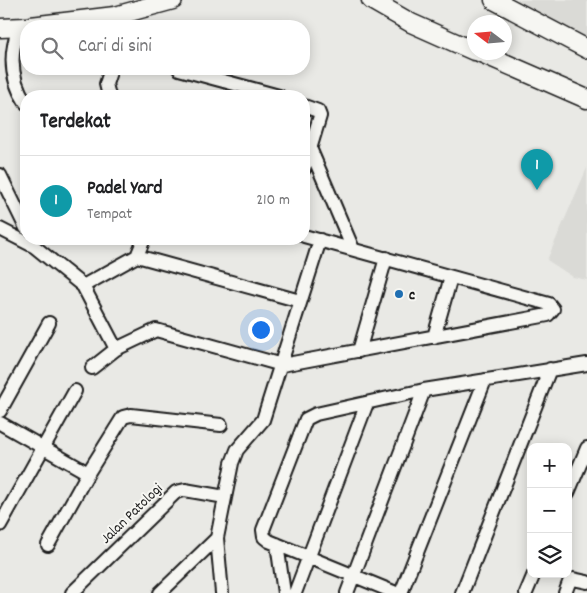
<!DOCTYPE html>
<html lang="id">
<head>
<meta charset="utf-8">
<style>
  body { margin:0; font-family:Dekko,sans-serif; background:#f6f6f6; color:#202124 }
  .controls { position:absolute; right:15px; bottom:15px; display:grid; overflow:hidden; border-radius:10px; box-shadow:0 2px 12px #0003 }
  .controls button { width:45px; height:45px; display:grid; place-items:center; padding:0; border:0; border-bottom:1px solid #e0e0e0; background:#fff; color:#202124; font:25px sans-serif }
  .compass { position:absolute; left:467px; top:15px; width:45px; height:45px; border-radius:50%; background:#fff; box-shadow:0 2px 12px #0003; rotate:286deg }
  .you { position:absolute; left:260px; top:329px; width:18px; height:18px; margin:-12px; border:4px solid #fff; border-radius:50%; background:#1a73e8; box-shadow:0 0 0 8px #1a73e833 }
  .badge { display:grid; place-items:center; width:32px; height:32px; border-radius:50%; background:#1f6fb2; color:#fff; font-size:16px; font-weight:700 }
  .pin { position:absolute; translate:-50% -41px; filter:drop-shadow(0 1px 2px #0008) }
  .pin::after { content:''; position:absolute; top:26px; width:18px; height:15px; background:inherit; clip-path:polygon(0 0,100% 0,50% 100%) }
  .list { margin:0; padding:0; list-style:none }
  h2 { display:flex; justify-content:space-between; align-items:center; height:65px; margin:0; padding:0 20px; font-size:21px }
  h2 small { font-size:16px; font-weight:400; color:#757577 }
  .list li { display:grid; grid-template-columns:32px 1fr auto; gap:15px; align-items:center; box-sizing:border-box; height:90px; padding:0 20px; border-top:1px solid #e0e0e0 }
  .list b { display:block; font-size:19px; white-space:nowrap }
  .list p { margin:0; font-size:16px; white-space:nowrap; color:#757577 }
  .list em { font-size:16px; font-style:normal; color:#757577 }
  .icon { flex:none; width:28px; height:28px; fill:none; stroke:currentColor; stroke-width:2; stroke-linecap:round; stroke-linejoin:round }
  .map { position:relative; flex:none; width:587px; height:593px; overflow:hidden }
  .search { position:absolute; background:#fff; box-shadow:0 2px 12px #0003; left:20px; top:20px; width:290px; height:55px; display:flex; align-items:center; gap:12px; box-sizing:border-box; padding:0 18px; border-radius:20px; color:#757577; font-size:19px }
  .panel { position:absolute; background:#fff; box-shadow:0 2px 12px #0003; left:20px; top:90px; width:290px; height:155px; border-radius:20px }
  .map>svg:first-child { display:block }
  .built { fill:#dadad6 }
  .lines { fill:none; stroke-linecap:round; stroke-linejoin:round }
  .street-casing { stroke:#1c1c1c; stroke-width:16 }
  .secondary-casing { stroke:#1c1c1c; stroke-width:21 }
  .street { stroke:#f6f6f2; stroke-width:12 }
  .secondary { stroke:#f6f6f2; stroke-width:18 }
  .poi-dot { fill:#1f6fb2; stroke:#f6f6f2; stroke-width:2 }
  .labels { text-anchor:middle; stroke-width:4; stroke-linejoin:round; paint-order:stroke }
  .poi-label { font-size:15px; font-weight:bold; fill:#1c1c1c; stroke:#f6f6f2; text-anchor:start }
  .street-label { font-size:15px; fill:#1c1c1c; stroke:#f6f6f2 }
</style>
</head>
<body>
<div class="map">
<svg width="587" height="593" viewBox="0 0 587 593">
  <rect width="100%" height="100%" fill="#e9e9e5"/>
  <filter id="ink" filterUnits="userSpaceOnUse"><feTurbulence type="fractalNoise" baseFrequency=".02" numOctaves="2"/><feDisplacementMap in="SourceGraphic" scale="10" xChannelSelector="R" yChannelSelector="G"/><feConvolveMatrix kernelMatrix="1 2 1 2 8 2 1 2 1" color-interpolation-filters="sRGB"/></filter>
  <g filter="url(#ink)">
    <path class="built" d="M509,0H587V38Z
      M587,168V280L573,277L547,260Z"/>
    <g class="lines">
      <g class="street-casing">
        <path id="street" d="M19,28C9,54 10,79 26,103
          M179,69L279,96
          M109,96L106,84L111,69
          M304,106L318,111L320,116L304,169
          M310,148L353,249
          M0,175L26,228
          M0,229L35,247L83,286L116,349
          M137,256L300,301
          M83,286L137,256L144,239
          M434,337L451,277
          M359,351L386,258
          M92,368L116,349L156,330L282,365L548,315L553,309L549,304L304,236
          M0,411L49,323
          M0,423L88,473
          M568,493L587,448
          M0,525L75,391
          M277,544L284,593
          M48,545L88,473L123,417L131,415L221,425
          M72,593L176,492L185,490L225,497
          M160,593L217,538
          M222,593L217,538L232,463L237,450L263,420L320,240
          M295,593L367,403
          M347,593L424,390
          M396,593L269,541L264,537L263,530L306,419L316,414L424,390L587,364
          M401,593L485,380
          M462,593L550,369
          M526,593L534,574
          M565,593L570,580L573,579L587,582"/>
      </g>
      <g class="secondary-casing">
        <path id="secondary" d="M371,0L411,23L474,51
          M494,0L587,49
          M31,26L115,16L173,0
          M0,28L26,27
          M479,52L587,99"/>
      </g>
      <use href="#street" class="street"/>
      <use href="#secondary" class="secondary"/>
    </g>
  </g>
  <circle class="poi-dot" cx="399" cy="294" r="5"/>
  <g class="labels">
    <g class="poi-label">
      <text x="409" y="299">c</text>
    </g>
    <g class="street-label">
      <text transform="translate(131 513) rotate(-44)" y="5">Jalan Patologi</text>
    </g>
  </g>
</svg>
<div class="controls">
<button>+</button>
<button>−</button>
<button><svg class="icon" aria-label="layers" viewBox="0 0 24 24"><path d="M12 4l9 5-9 5-9-5zM3 14l9 5 9-5"/></svg></button>
</div>
<svg class="compass" viewBox="-18 -18 36 36"><path d="M0-13l5 13h-10z" fill="#e53935"/><path d="M0 13l5-13h-10z" fill="#757577"/></svg>
<div class="you"></div>
<div class="pin badge" style="left:537px;top:190px;background:#0f9aa8">1</div>
<div class="search"><svg class="icon" aria-label="search" viewBox="0 0 24 24"><circle cx="10" cy="10" r="6"/><path d="M15 15l6 6"/></svg>Cari di sini</div>
<section class="panel">
<h2>Terdekat<small></small></h2>
<ul class="list">
<li><span class="badge" style="background:#0f9aa8">1</span><div><b>Padel Yard</b><p>Tempat</p></div><em>210 m</em></li>
</ul>
</section>
</div>
</body>
</html>
